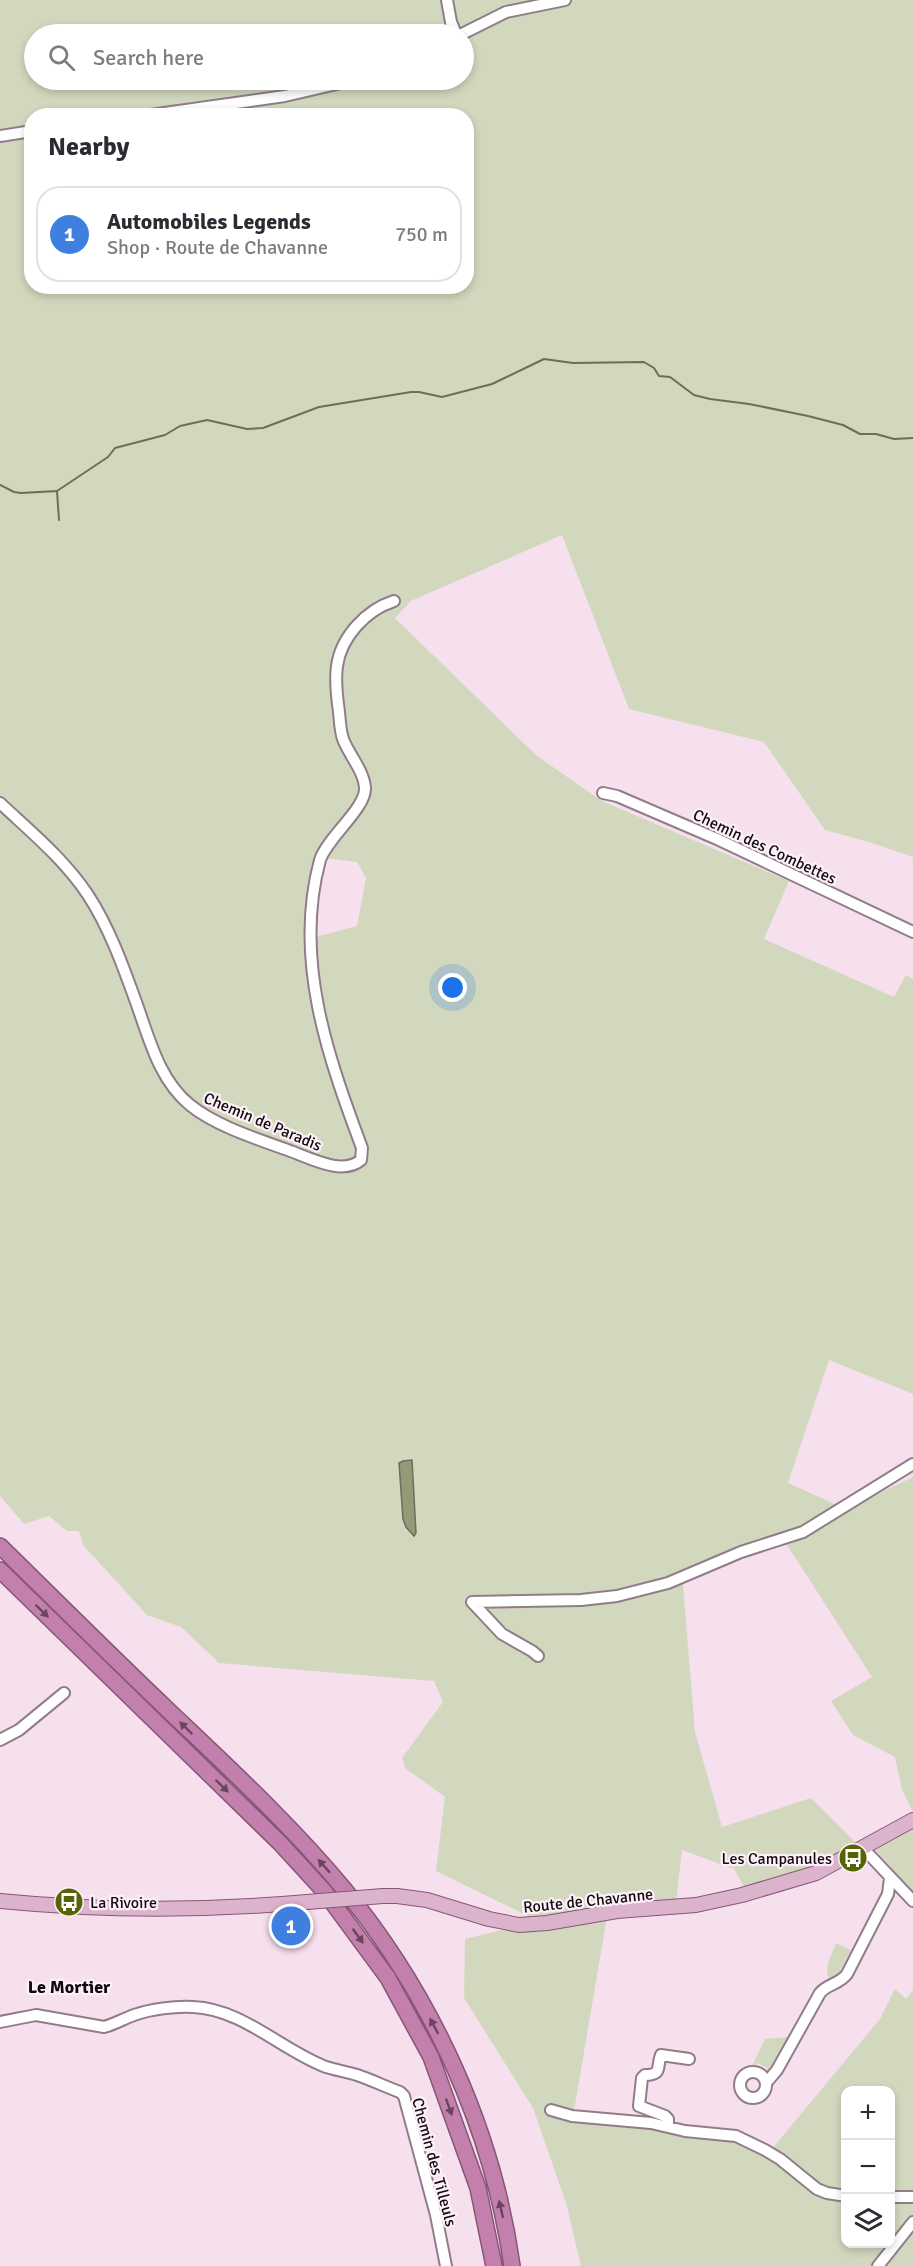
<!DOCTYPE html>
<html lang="en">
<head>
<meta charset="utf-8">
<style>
  body { margin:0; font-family:Signika,sans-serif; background:#f7f7f7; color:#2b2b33 }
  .controls { position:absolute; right:18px; bottom:18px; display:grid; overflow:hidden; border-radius:12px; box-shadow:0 3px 9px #0003 }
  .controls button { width:54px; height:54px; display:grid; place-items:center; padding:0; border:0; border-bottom:2px solid #e1e1e2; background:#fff; color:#2b2b33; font:30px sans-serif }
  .you { position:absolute; left:453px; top:988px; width:21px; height:21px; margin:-15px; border:4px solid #fff; border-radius:50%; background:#1a73e8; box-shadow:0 0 0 9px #1a73e833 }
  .badge { display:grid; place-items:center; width:39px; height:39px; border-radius:50%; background:#576406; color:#fff; font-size:20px; font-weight:700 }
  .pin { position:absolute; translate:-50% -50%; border:3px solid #fff; box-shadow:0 2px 6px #0006 }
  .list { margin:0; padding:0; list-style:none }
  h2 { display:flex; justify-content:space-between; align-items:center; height:78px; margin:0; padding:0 24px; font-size:26px }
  h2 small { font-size:20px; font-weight:400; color:#7c7c81 }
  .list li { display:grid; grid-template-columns:39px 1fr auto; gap:18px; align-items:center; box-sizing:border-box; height:96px; margin:0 12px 12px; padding:0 12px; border:2px solid #e1e1e2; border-radius:24px }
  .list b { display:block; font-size:22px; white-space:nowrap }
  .list p { margin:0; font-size:20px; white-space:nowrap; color:#7c7c81 }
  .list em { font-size:20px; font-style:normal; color:#7c7c81 }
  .icon { flex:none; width:33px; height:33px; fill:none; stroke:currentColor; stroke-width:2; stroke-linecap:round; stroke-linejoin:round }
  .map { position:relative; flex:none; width:913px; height:2266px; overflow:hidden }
  .search { position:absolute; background:#fff; box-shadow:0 3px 9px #0003; left:24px; top:24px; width:450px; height:66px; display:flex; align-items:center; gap:15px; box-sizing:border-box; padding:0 21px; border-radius:33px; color:#7c7c81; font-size:22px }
  .panel { position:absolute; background:#fff; box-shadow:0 3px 9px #0003; left:24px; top:108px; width:450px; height:186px; border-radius:24px }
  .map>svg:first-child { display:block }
  .green { fill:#d2d8be; fill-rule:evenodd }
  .water { fill:#939a78; stroke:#6c6f58; stroke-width:1.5 }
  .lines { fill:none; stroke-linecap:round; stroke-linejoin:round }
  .stream { stroke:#6c6f58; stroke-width:2 }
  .minor-casing { stroke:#917d89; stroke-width:14 }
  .major-casing { stroke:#855775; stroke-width:16 }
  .highway-casing { stroke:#855775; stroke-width:18 }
  .minor { stroke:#fff; stroke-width:10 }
  .major { stroke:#dcb3cd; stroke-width:14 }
  .highway { stroke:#c480ac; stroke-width:15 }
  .major-bridge-casing { stroke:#855775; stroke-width:16; stroke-linecap:butt }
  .major-bridge { stroke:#dcb3cd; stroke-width:14 }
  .oneway { fill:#6a455e }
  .labels { text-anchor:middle; stroke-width:4.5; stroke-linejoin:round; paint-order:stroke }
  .street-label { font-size:16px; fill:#110a0f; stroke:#fef0f9 }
  .poi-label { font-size:16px; fill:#110a0f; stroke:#fef0f9; text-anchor:end }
  .neighbourhood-label { font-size:18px; font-weight:bold; fill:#110a0f; stroke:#fef0f9 }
</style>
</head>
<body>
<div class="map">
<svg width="913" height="2266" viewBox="0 0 913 2266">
  <rect width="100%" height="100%" fill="#f7e0ee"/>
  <path class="green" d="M0,0H913V857L869,842L825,830L764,742L629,709L562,535L411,601L395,618L537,756L602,801L789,881L764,939L894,997L906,975L913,979V1394L829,1360L788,1483L846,1509L913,1477V1892L877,1851L867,1836L913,1812L902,1790L895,1757L853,1735L831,1701L872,1677L780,1534L682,1573L695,1732L722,1827L811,1798L856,1843L814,1870L746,1890L734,1869L682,1850L676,1902L609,1905L574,2111L729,2138L766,2156L880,2019L895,1989L906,1999L913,1990V2266H581L566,2203L533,2108L464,1998L465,1939L538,1921L436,1871L445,1797L405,1768L402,1758L443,1702L434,1681L219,1663L181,1627L147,1615L83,1545L79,1531H67L49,1516L24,1524L0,1496ZM34,34H464V80H34ZM32,116H466V286H32ZM318,857L357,862L366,878L357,926L308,939ZM846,2090H890V2244H846Z
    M836,1943L851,1950L838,1975L831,1979L827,1975L828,1963Z
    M788,2037L791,2038L774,2069L769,2073L766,2071L768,2068L757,2063L755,2067L752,2066L765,2039Z"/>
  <path class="water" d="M412,1460L416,1533L414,1536L406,1527L403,1519L399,1463L403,1461Z"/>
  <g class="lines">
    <path class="stream" d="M0,485L14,492L21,493L57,491L108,457L115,448L165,435L180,426L207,420L247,429L263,428L319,407L411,392H419L442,397L492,384L544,359L573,363L644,362L654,368L659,376L670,377L694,395L710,399L749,404L808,416L843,425L860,434H876L894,439L913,438
      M57,491L59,520"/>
    <g class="minor-casing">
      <path id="minor" d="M447,0L451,22L456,34
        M462,34L506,12L565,0
        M143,116L285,96L354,80
        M0,136L32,131
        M603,793L617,796L717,839L913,932
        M0,803C31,832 64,859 88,895C109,927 123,966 136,1002C149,1038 159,1080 190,1105C217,1127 261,1140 293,1152C314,1160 343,1175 361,1160L362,1148C328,1057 293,959 320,860C327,838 366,808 365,788C364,771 349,755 343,739C340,730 340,721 339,712C337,698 335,680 337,666C341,637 366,610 394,601
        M538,1656L532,1651L502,1634L472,1602L581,1600L617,1596L668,1583L741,1552L803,1532L913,1464
        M0,1740L19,1730L64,1693
        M862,1847L913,1901
        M0,2022L36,2015L104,2027C115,2024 123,2019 134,2015C151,2009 175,2006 193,2007C243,2009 281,2050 326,2067C336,2070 347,2072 357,2075C372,2080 386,2087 400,2092L404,2096L436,2215L446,2266
        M740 2085a13 13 0 1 1 26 0a13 13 0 1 1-26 0Z
        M766,2083L777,2070L820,1993C827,1984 840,1984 847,1974L888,1894L890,1878
        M551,2110L572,2116L651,2123L685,2131L736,2136L765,2150L780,2159L817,2189L827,2193L846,2196
        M668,2127V2119L665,2116L639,2106L642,2078L645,2075C663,2075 656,2067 661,2055L689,2059
        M890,2197H913
        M878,2266L913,2222"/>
    </g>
    <g class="major-casing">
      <path id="major" d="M383,1896H397L427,1900L489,1919L519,1925L547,1923L617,1911L696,1905L742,1895L816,1873L913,1820
        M0,1901C101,1911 205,1911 307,1902"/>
    </g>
    <g class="highway-casing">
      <path id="highway" d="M0,1546C56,1601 112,1657 169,1711C229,1768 291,1825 344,1889C432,1996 493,2129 512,2266
        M0,1570L280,1843L324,1891L388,1978L431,2057L478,2188L494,2266"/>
    </g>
    <use href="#minor" class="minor"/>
    <use href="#major" class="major"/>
    <use href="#highway" class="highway"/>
    <g class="major-bridge-casing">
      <path id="major-bridge" d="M307,1902L383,1896"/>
    </g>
    <use href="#major-bridge" class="major-bridge"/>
  </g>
  <defs><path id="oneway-solid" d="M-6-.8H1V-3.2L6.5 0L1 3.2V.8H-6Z" transform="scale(1.5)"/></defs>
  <g class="oneway">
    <use href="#oneway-solid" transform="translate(42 1611) rotate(44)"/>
    <use href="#oneway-solid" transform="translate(186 1728) rotate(-136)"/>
    <use href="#oneway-solid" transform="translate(222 1786) rotate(44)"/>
    <use href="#oneway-solid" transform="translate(324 1866) rotate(-132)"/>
    <use href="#oneway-solid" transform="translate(358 1936) rotate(54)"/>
    <use href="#oneway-solid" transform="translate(434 2026) rotate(-118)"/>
    <use href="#oneway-solid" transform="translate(449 2107) rotate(70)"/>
    <use href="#oneway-solid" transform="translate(501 2209) rotate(-103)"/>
  </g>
  <defs>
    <g id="bus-disc" transform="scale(1.5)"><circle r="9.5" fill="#576406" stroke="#fef0f9"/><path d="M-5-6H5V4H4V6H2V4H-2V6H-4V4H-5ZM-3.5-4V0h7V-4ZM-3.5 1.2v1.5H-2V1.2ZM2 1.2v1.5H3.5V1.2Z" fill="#fff"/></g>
  </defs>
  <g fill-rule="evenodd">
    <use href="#bus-disc" x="853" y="1858"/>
    <use href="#bus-disc" x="69" y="1902"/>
  </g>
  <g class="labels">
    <g class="street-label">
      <text transform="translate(765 846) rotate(25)" y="6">Chemin des Combettes</text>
      <text transform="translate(263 1121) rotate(23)" y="6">Chemin de Paradis</text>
      <text transform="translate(588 1900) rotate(-6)" y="6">Route de Chavanne</text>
      <text transform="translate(435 2162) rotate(75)" y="6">Chemin des Tilleuls</text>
    </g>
    <g class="poi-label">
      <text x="832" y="1864">Les Campanules</text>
      <text x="90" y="1908" text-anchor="start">La Rivoire</text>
    </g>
    <g class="neighbourhood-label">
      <text x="69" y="1993">Le Mortier</text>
    </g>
  </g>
</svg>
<div class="controls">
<button>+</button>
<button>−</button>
<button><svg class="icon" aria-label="layers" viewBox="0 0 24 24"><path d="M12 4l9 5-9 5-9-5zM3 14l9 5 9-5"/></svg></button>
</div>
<div class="you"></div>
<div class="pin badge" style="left:291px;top:1926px;background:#3f7fe0">1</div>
<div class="search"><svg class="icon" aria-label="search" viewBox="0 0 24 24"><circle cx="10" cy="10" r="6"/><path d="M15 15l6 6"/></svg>Search here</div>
<section class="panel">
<h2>Nearby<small></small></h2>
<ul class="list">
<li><span class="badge" style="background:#3f7fe0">1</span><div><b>Automobiles Legends</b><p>Shop · Route de Chavanne</p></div><em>750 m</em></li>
</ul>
</section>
</div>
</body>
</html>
